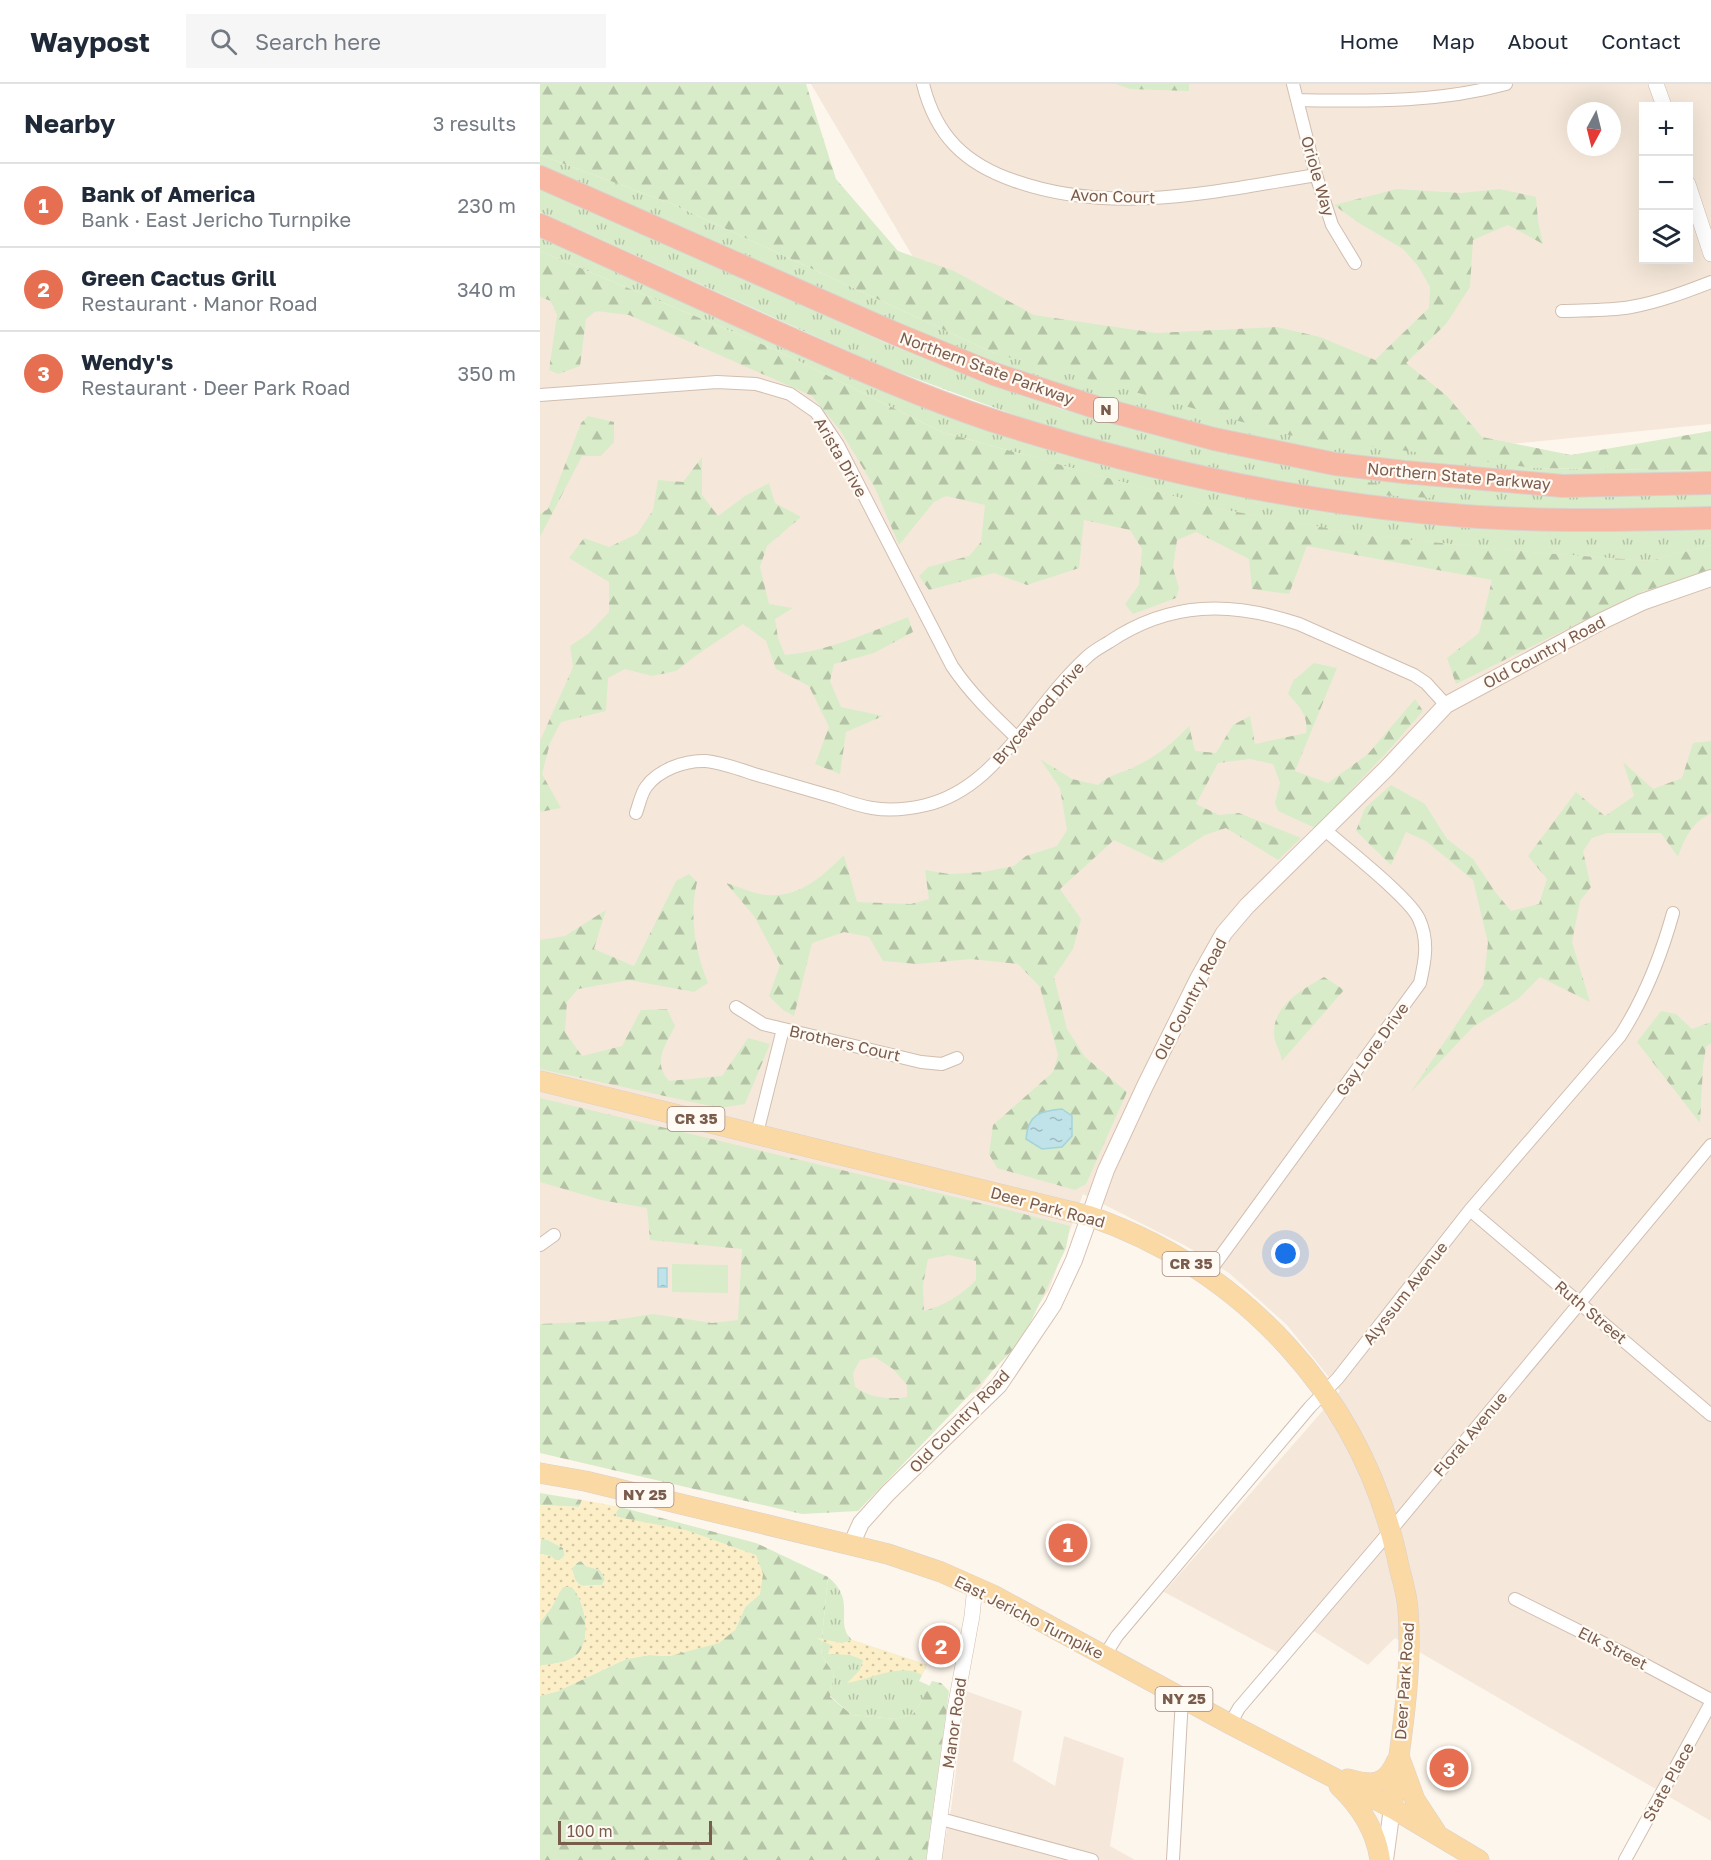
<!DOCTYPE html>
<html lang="en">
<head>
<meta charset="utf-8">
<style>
  body { margin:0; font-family:"Golos Text",sans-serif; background:#f6f6f7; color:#1f2937 }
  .controls { position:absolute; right:18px; top:18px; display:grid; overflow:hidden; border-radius:0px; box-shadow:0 6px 24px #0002 }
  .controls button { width:54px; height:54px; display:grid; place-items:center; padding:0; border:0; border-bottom:2px solid #e0e1e3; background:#fff; color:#1f2937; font:30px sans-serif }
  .compass { position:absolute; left:1027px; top:18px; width:54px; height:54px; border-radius:50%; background:#fff; box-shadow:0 6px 24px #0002; rotate:187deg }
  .scale { position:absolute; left:18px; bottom:15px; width:154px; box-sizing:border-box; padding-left:6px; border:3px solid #7a5c4d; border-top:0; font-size:16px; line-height:21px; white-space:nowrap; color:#7a5c4d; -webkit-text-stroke:4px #fffaf3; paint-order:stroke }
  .you { position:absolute; left:746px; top:1170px; width:21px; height:21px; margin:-15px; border:4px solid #fff; border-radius:50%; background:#1a73e8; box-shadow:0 0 0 9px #1a73e833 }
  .badge { display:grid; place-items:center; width:39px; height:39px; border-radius:50%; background:#e76f51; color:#fff; font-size:20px; font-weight:700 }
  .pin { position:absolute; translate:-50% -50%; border:3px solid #fff; box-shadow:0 2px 6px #0006 }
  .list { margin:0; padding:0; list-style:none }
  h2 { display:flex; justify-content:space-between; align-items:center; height:78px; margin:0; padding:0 24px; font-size:26px }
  h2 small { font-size:20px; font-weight:400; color:#747a83 }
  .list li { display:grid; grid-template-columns:39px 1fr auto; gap:18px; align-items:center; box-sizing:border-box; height:84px; padding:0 24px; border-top:2px solid #e0e1e3 }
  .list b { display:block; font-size:22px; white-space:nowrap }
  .list p { margin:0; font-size:20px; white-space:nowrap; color:#747a83 }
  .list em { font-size:20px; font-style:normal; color:#747a83 }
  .icon { flex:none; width:33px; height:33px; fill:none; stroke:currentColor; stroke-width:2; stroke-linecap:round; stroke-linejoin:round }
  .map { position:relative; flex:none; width:1171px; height:1776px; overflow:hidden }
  header { display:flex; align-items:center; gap:36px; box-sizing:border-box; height:84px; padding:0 30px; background:#fff; border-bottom:2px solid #e0e1e3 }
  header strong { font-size:28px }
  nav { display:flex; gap:33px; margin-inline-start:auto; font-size:21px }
  .search { width:420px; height:54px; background:#f6f6f7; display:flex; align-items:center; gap:15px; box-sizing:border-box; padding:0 21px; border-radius:0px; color:#747a83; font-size:22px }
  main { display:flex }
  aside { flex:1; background:#fff }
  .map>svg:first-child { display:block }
  .residential { fill:#f5e8da; fill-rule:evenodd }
  .grass { fill:url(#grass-tufts) }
  .forest { fill:url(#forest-firs); fill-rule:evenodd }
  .sand { fill:url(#sand-dots); fill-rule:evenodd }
  .pitch { fill:#d8ecc9 }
  .water { fill:url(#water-ripples); stroke:#a5d3da; stroke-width:1.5 }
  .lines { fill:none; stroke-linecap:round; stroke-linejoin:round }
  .minor-casing { stroke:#d1beb0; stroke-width:14 }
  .tertiary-casing { stroke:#d1beb0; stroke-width:16 }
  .secondary-casing { stroke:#d6c0b0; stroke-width:18 }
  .primary-casing { stroke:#dad1cd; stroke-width:21 }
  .motorway-casing { stroke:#dad1cd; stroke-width:24 }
  .minor { stroke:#fff; stroke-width:12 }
  .tertiary { stroke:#fff; stroke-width:15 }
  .secondary { stroke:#fff; stroke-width:16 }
  .primary { stroke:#fbd9a5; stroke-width:20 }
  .motorway { stroke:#f7b7a3; stroke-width:22 }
  .labels { text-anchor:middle; stroke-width:4.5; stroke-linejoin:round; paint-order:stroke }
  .shield { fill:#fffaf3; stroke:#a28b7f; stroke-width:1.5 }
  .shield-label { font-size:15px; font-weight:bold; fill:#7a5c4d }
  .street-label { font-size:16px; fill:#7a5c4d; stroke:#fffaf3 }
</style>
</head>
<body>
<header>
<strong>Waypost</strong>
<div class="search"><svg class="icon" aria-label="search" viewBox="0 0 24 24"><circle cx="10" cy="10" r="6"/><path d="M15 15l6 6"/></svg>Search here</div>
<nav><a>Home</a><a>Map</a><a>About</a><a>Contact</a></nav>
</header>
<main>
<aside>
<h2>Nearby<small>3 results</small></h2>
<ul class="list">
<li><span class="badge">1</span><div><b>Bank of America</b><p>Bank · East Jericho Turnpike</p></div><em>230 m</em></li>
<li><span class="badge">2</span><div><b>Green Cactus Grill</b><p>Restaurant · Manor Road</p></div><em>340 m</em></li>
<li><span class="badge">3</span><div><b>Wendy's</b><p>Restaurant · Deer Park Road</p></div><em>350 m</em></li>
</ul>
</aside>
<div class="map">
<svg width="1171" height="1776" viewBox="0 0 1171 1776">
  <defs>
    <pattern id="grass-tufts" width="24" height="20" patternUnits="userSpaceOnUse" patternTransform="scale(1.5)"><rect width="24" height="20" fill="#d8ecc9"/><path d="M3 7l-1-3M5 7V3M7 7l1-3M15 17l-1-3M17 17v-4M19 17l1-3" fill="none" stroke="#b4c2a5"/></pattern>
    <pattern id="forest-firs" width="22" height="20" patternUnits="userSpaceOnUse" patternTransform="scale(1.5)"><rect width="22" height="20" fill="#d8ecc9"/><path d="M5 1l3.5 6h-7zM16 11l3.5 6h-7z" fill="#b4c2a5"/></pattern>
    <pattern id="sand-dots" width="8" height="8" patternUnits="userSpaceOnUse" patternTransform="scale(1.5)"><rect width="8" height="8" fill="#fcefc7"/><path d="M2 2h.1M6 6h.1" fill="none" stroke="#d1c5a4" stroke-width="1.8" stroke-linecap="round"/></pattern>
    <pattern id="water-ripples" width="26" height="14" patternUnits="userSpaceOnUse" patternTransform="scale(1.5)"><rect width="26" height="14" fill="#bfe3e8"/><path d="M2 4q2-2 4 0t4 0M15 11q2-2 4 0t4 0" fill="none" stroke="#a0bbbe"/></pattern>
  </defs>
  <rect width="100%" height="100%" fill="#fdf6ec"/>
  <path class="residential" d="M271,0H1171V340L910,366L582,275L393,207ZM1104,22H1148V176H1104ZM1036,27H1072V63H1036Z
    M0,178L415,361L1171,467V1737L855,1554L828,1581L764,1541L738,1569L624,1508L800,1307L747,1241L689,1189L646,1162L543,1110L509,1206L438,1307L364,1333L0,1248Z
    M426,1607L482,1627L473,1677L515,1702L524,1652L584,1674L570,1762L595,1776H401L411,1726Z"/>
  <path class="grass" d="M0,71L130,119L454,269L994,384L1171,387V391L1005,393L770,367L668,345L529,307L418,268L0,82Z
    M0,102L348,260L521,325L707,370L1171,405V425L1127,428L873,422L704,396L518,347L339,281L0,128Z
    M0,147L323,297L735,418L1171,439V461L1110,477L1001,469L831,452L680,425L402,348L236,266L0,167Z
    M288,1493C318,1517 293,1539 312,1556L387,1581L379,1597L390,1602L380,1620L373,1630L356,1635L312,1631L290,1612L294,1590L282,1572L281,1563Z"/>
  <path class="forest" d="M0,0H266L296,95L358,167L414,187L494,231L616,249L737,243L780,253L835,276L889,224L890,203L878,182L863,165L819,139L794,121L857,105L921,109L960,105L996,113L998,137L1003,160L968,141L933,156L930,203L906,240L866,279L907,312L942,353L1031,371L1171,347V387L994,384L749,351L454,269L130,119L0,71Z
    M576,0H649V7L590,5Z
    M0,167L236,266L402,348L680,425L831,452L1001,469L1110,477L1171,461V488L1104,507L916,600L907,574L939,549L952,496L767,462L749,510L712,505L709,475L656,448L637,456L633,484L639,504L636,514L593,530L585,520L599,501L602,465L590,446L544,436L539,484L487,501L454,489L389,506L379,492L388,483L429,472L441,458L445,421L406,412L394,418L359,461L335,404L300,346L272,312L89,231L56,227L46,235L40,282L18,290L9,286L17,231L11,217L0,213Z
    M48,332L74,338V358L61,372H42L0,453V430L8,425L41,339Z
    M162,373V411L178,432L205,412L229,399L235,419L261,433L227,462L220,483L229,520L253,524L235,535L238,554L245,571C288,567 328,549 368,533L373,548L334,569L294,580L290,597L301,623L343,632L306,648L300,690L275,680L289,643L269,602L236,585L226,557L203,540L158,570L136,587L112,592L85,585L68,594L66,627L21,638L10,659L2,690L21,724L0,728V657L33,583L30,562L48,550L69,528V498L29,474L44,454L69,463L97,450L113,426L118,396L143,398Z
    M815,396L890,408L891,414L826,410L806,404L805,399Z
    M774,579L797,584L755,687L788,699L828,670L875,615L883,627L848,667L775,744L738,727L735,719L740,699L733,680L710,675L678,679L656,720L679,731L699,729L761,754L738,776L686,744L665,751L622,779L574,756L520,805L541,835L533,865L514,893L527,945L545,973L587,1008L546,1100L535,1106L457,1084L449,1070L453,1041L513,988L518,971L500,903L478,880L431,875L377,880L343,877L329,853L304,848L272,859L254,932L243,926L229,912L240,881L214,832L186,799C199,803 214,810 227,811C259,814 283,792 304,771L317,818L371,820L389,815L385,786L409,790L443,788L474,782L486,772L517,762L527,746L520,704L500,675L532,695L558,701C569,690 583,689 596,682C617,672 633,659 649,642L655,667L676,669L693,641L710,632L715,660L766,649C769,632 759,622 748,610L753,597Z
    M1171,657V729C1152,739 1145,753 1138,773L1121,749H1067L1052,754L1043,767L1051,803L1040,817L1032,858L1050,918L1000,893L978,915L933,943L870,1009L943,901L948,859L933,796L886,757L866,748L851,781L816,747L825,724L851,701L885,720L907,755L933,775L956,809L971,827L999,820L1007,795L988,772L1036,708L1065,732L1094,712L1083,678L1113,705L1142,694L1153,659Z
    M149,790L157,798C149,833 155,866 168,899L154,908L89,896L38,905L27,918L25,948L42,972L82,962L101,926L127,925L135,942C125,963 112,977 129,997L182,992L208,954L230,960L205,1020L180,1024L0,985V856L25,852L66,826L54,865L94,882L136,797Z
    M784,893L804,906L742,977C741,968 734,959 734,950C733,921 762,906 784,893Z
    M1121,927L1136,930L1152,945L1171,938V959L1166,963L1163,982L1160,1039L1097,958Z
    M0,1014L465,1125L530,1142L526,1164L482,1256L318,1427L262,1430L0,1369V1240L68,1237L113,1230L172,1239L198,1236L202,1165L110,1156L107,1124L61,1116L0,1098ZM409,1171L436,1177V1196C420,1212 405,1221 384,1227L383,1201L388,1175ZM335,1273L353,1285L367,1301V1313C348,1316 331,1314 315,1303L313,1289L320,1276Z
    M0,1409L42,1416L39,1423L0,1421Z
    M80,1423L216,1459L288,1493L281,1563L282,1572L294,1590L290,1613L312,1631L356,1635L373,1630L380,1620L392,1597L401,1599L409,1607L386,1776H0V1612L18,1607L86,1575L109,1571L130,1572L195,1546L205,1523L220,1510L94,1437L77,1433L76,1428Z
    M1,1455L8,1456L23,1464L25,1471L20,1476H15L11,1472L0,1470Z
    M41,1477L46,1482L60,1486L65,1495L62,1501L41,1502C34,1497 34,1492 32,1484L37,1479Z
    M22,1503H32C46,1518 54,1561 33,1574C24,1579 10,1580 0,1582V1538L11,1524Z"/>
  <path class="sand" d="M42,1416L80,1423L76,1428L77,1433L146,1446L216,1471L223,1490L220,1510L205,1523L195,1546L179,1559L130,1572L109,1571L86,1575L18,1607L0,1612V1582C10,1580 24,1579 33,1574C54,1561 46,1518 32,1503H23L11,1524L0,1538V1470L11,1472L15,1476H20L25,1471L23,1464L8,1456L0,1455V1421L39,1423ZM41,1477L46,1482L60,1486L65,1495L62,1501C44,1503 36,1506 32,1484L37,1479Z
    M276,1554L302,1559L312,1556L387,1581L382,1591C361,1578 329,1596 307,1599L320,1586L323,1576L310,1571L288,1570L291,1561Z"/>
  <path class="pitch" d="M132,1180L188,1181V1209L132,1208Z"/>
  <path class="water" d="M522,1025L532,1032V1052L522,1063L502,1065L486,1055C488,1030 500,1027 522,1025Z
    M118,1184H127V1203H118Z"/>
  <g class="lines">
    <g class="minor-casing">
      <path id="minor" d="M383,0C396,52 425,80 475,97C575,132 676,107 776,91
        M753,0L776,91L792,141L815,179
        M757,16C828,17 897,19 966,0
        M1022,227C1045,226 1068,227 1091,223C1119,218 1145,208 1171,198
        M0,311L177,298L216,300L250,310L276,328L298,361L412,582C430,609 453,631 477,654
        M96,729C99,721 101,710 106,703C118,686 145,676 166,677C183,679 199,685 214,690C242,698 269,706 297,714C308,718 320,722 332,724C349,727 369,725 386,721C431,710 459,676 487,642C506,618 524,594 547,573C553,567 561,563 569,558C630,517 691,517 759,540L874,591L886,599L906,621
        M196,923L223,940L381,978L402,980L417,974
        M217,1049L243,945
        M930,1126L1171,1331
        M0,1161L14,1151
        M667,1191L880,899C885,877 889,857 879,835C870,814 804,763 784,745
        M975,1515L1083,1569L1171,1616
        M565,1571L577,1552L770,1323L798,1294L930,1126L1080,952C1104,915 1121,872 1133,829
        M690,1640L699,1624L851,1446L1171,1061
        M401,1735L552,1776
        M633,1776L642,1614
        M1085,1776L1171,1619"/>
    </g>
    <g class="tertiary-casing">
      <path id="tertiary" d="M1116,0L1124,22
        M1148,100L1171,170
        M394,1776L414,1630L432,1532L435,1502"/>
    </g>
    <g class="secondary-casing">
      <path id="secondary" d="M311,1461L321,1439L348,1409L459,1301L513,1221L534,1176L566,1086L605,1002L658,895L684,849L707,822L846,685L906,621L1062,537L1102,518L1171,494
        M845,1776L852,1724"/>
    </g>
    <g class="primary-casing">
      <path id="primary" d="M0,997L549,1132C704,1186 821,1312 857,1473C860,1490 867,1508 868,1526C873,1592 860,1659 852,1724
        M0,1389L45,1397L311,1461L348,1470L401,1488L453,1511L690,1640L852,1724L939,1776
        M860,1675L875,1716L896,1748
        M808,1695C833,1702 846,1702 857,1676
        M799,1702C820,1722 836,1746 840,1776"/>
    </g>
    <g class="motorway-casing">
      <path id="motorway" d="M0,93L356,250L454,290L555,323L674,355L795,380L864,388L1023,402L1171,399
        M0,141C80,177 160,214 240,250C310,281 379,312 451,336C606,386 762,420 925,432C1007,438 1089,436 1171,434"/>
    </g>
    <use href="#minor" class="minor"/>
    <use href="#tertiary" class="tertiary"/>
    <use href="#secondary" class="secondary"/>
    <use href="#primary" class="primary"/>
    <use href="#motorway" class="motorway"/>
  </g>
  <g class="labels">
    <g class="shield">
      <rect x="554" y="314" width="24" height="24" rx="4.5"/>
      <rect x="127.5" y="1023" width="57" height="24" rx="4.5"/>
      <rect x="622.5" y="1168" width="57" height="24" rx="4.5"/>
      <rect x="76.5" y="1399" width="57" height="24" rx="4.5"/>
      <rect x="615.5" y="1603" width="57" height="24" rx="4.5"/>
    </g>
    <g class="shield-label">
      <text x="566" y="331">N</text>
      <text x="156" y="1040">CR 35</text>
      <text x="651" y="1185">CR 35</text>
      <text x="105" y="1416">NY 25</text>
      <text x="644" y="1620">NY 25</text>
    </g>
    <g class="street-label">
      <text transform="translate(778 92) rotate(74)" y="6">Oriole Way</text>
      <text transform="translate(573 112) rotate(2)" y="6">Avon Court</text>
      <text transform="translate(447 284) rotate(20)" y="6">Northern State Parkway</text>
      <text transform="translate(301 373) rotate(60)" y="6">Arista Drive</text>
      <text transform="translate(919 392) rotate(5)" y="6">Northern State Parkway</text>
      <text transform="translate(1004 568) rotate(-28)" y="6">Old Country Road</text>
      <text transform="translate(498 629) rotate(-49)" y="6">Brycewood Drive</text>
      <text transform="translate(650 915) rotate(-62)" y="6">Old Country Road</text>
      <text transform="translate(305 959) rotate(13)" y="6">Brothers Court</text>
      <text transform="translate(832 965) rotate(-54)" y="6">Gay Lore Drive</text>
      <text transform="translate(508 1123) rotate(15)" y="6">Deer Park Road</text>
      <text transform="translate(865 1209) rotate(-52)" y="6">Alyssum Avenue</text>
      <text transform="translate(1051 1228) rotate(40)" y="6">Ruth Street</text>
      <text transform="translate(419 1337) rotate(-46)" y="6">Old Country Road</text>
      <text transform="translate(930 1350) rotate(-50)" y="6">Floral Avenue</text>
      <text transform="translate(489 1533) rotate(27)" y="6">East Jericho Turnpike</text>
      <text transform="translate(1073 1564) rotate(27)" y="6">Elk Street</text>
      <text transform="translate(864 1597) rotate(-86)" y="6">Deer Park Road</text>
      <text transform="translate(414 1639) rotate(-82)" y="6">Manor Road</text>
      <text transform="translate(1128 1698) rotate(-61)" y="6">State Place</text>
    </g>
  </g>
</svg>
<div class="controls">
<button>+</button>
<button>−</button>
<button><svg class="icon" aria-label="layers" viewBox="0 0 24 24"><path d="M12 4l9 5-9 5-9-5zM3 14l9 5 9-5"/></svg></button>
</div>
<svg class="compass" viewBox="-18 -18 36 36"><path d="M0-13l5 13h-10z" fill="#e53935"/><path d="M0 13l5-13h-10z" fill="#747a83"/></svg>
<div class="scale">100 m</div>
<div class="you"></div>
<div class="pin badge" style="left:528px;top:1459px">1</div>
<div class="pin badge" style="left:401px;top:1561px">2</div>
<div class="pin badge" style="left:909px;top:1684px">3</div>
</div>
</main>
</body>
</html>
